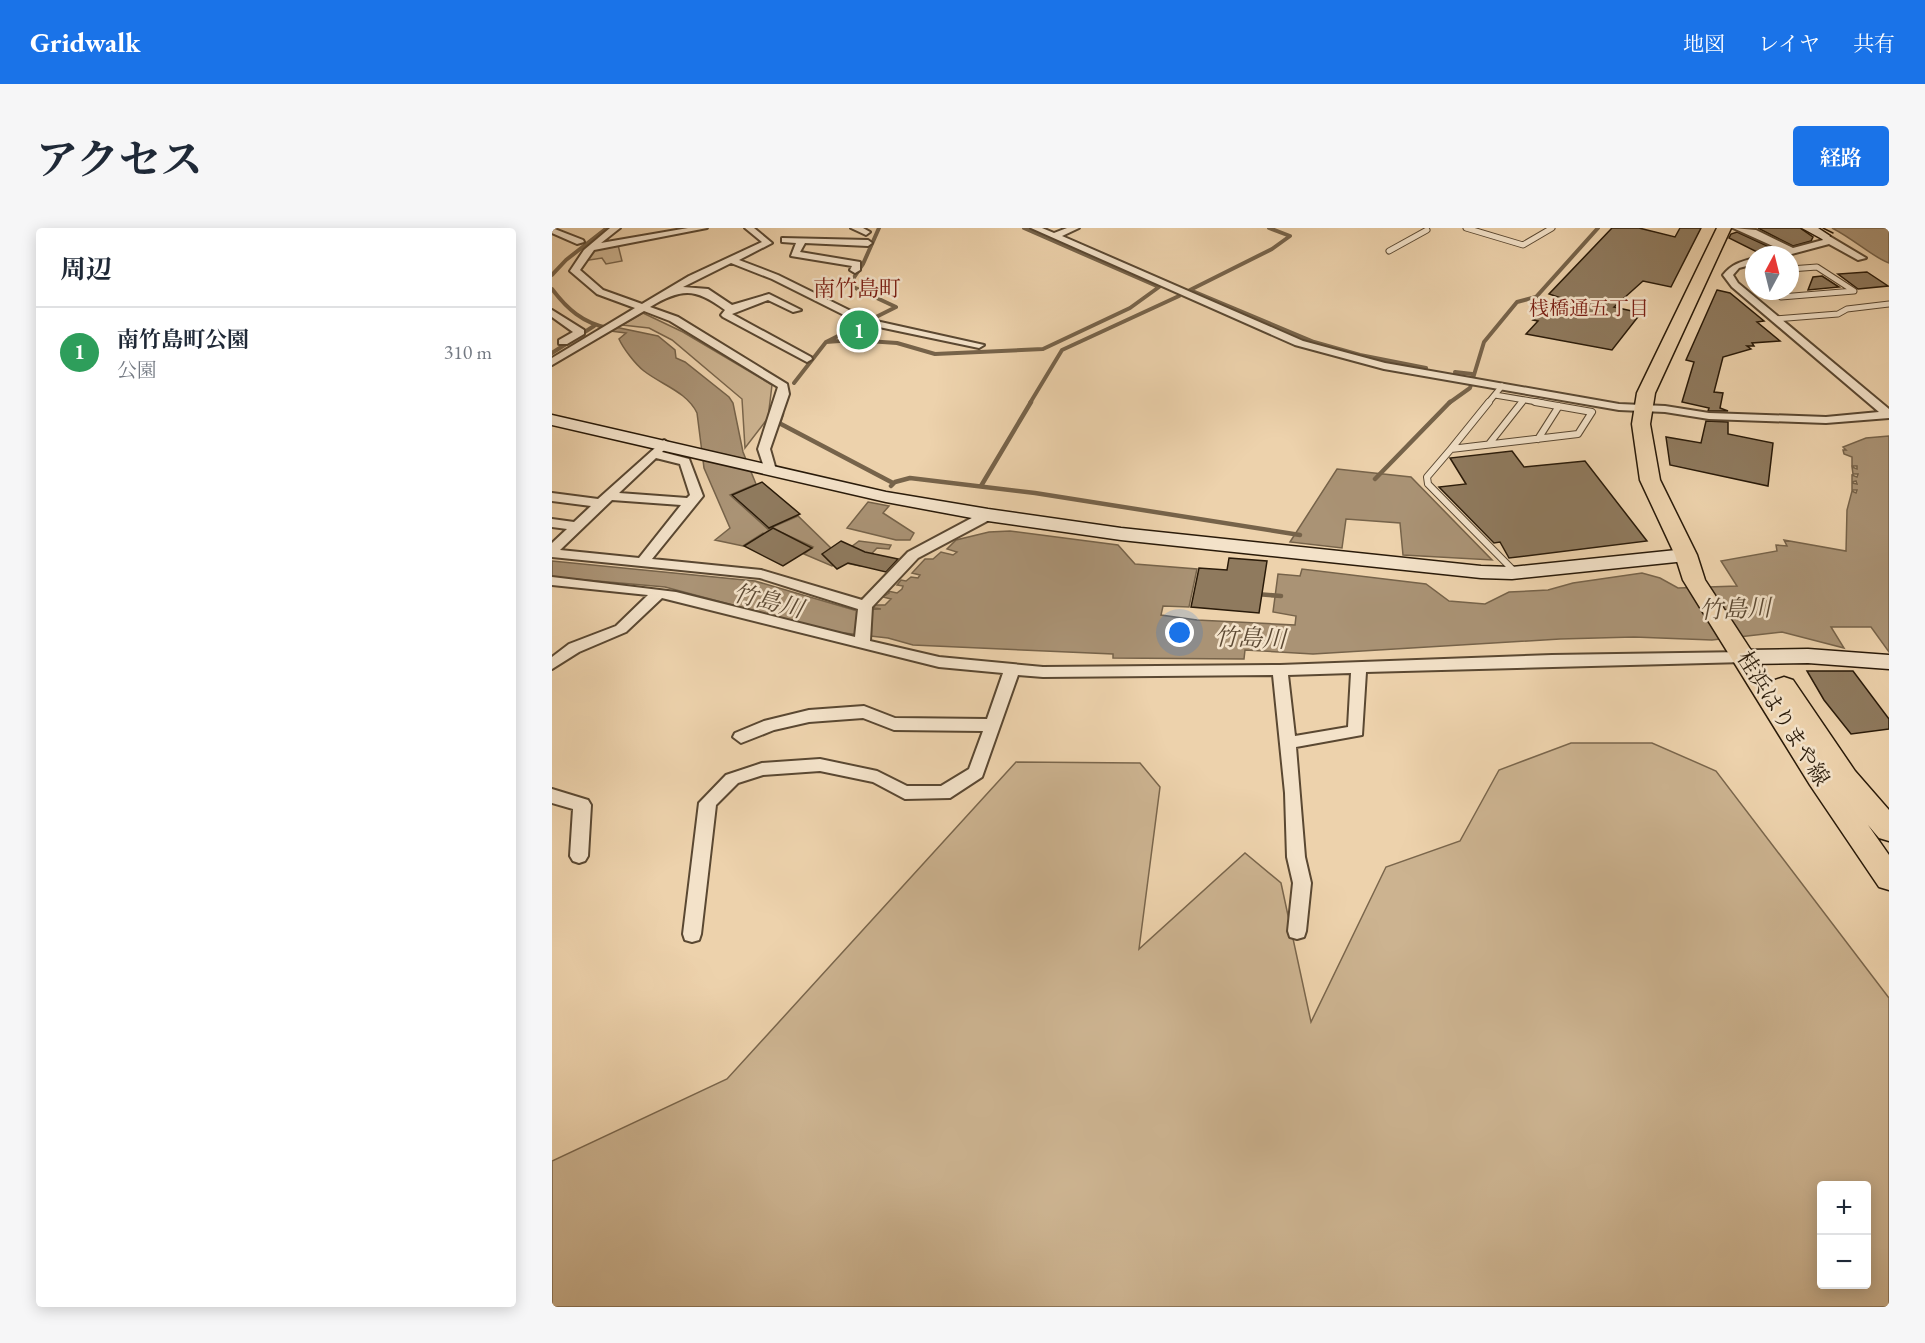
<!DOCTYPE html>
<html lang="ja">
<head>
<meta charset="utf-8">
<style>
  body { margin:0; font-family:"EB Garamond","Noto Serif JP",serif; background:#f6f6f7; color:#1f2937 }
  .controls { position:absolute; right:18px; bottom:18px; display:grid; overflow:hidden; border-radius:6px; box-shadow:0 3px 15px #0003 }
  .controls button { width:54px; height:54px; display:grid; place-items:center; padding:0; border:0; border-bottom:2px solid #e0e1e3; background:#fff; color:#1f2937; font:30px sans-serif }
  .compass { position:absolute; left:1193px; top:18px; width:54px; height:54px; border-radius:50%; background:#fff; box-shadow:0 3px 15px #0003; rotate:7deg }
  .you { position:absolute; left:628px; top:405px; width:21px; height:21px; margin:-15px; border:4px solid #fff; border-radius:50%; background:#1a73e8; box-shadow:0 0 0 9px #1a73e833 }
  .badge { display:grid; place-items:center; width:39px; height:39px; border-radius:50%; background:#1a73e8; color:#fff; font-size:20px; font-weight:700 }
  .pin { position:absolute; translate:-50% -50%; border:3px solid #fff; box-shadow:0 2px 6px #0006 }
  .list { margin:0; padding:0; list-style:none }
  h2 { display:flex; justify-content:space-between; align-items:center; height:78px; margin:0; padding:0 24px; font-size:26px }
  h2 small { font-size:20px; font-weight:400; color:#747a83 }
  .list li { display:grid; grid-template-columns:39px 1fr auto; gap:18px; align-items:center; box-sizing:border-box; height:90px; padding:0 24px; border-top:2px solid #e0e1e3 }
  .list b { display:block; font-size:22px; white-space:nowrap }
  .list p { margin:0; font-size:20px; white-space:nowrap; color:#747a83 }
  .list em { font-size:20px; font-style:normal; color:#747a83 }
  .map { position:relative; flex:none; width:1337px; height:1079px; overflow:hidden; border-radius:6px }
  header { display:flex; align-items:center; gap:36px; box-sizing:border-box; height:84px; padding:0 30px; background:#1a73e8; color:#fff }
  header strong { font-size:28px }
  nav { display:flex; gap:33px; margin-inline-start:auto; font-size:21px }
  .intro { display:flex; align-items:center; justify-content:space-between; box-sizing:border-box; height:144px; padding:0 36px }
  h1 { margin:0; font-size:42px }
  .button { padding:15px 27px; border-radius:6px; background:#1a73e8; color:#fff; font-size:21px; font-weight:700 }
  main { display:flex; gap:36px; padding:0 36px }
  aside { flex:1; background:#fff; border-radius:6px; box-shadow:0 3px 15px #0003 }
  .map>svg:first-child { display:block }
  .green { fill:#ccb390; stroke:#7a664c; stroke-width:1.5; fill-rule:evenodd }
  .water { fill:#aa9375; stroke:#76634a; stroke-width:1.5 }
  .lines { fill:none; stroke-linecap:round; stroke-linejoin:round }
  .stream-far1 { stroke:#76634a; stroke-width:4 }
  .stream { stroke:#76634a; stroke-width:4.5 }
  .building { fill:#8f7a5e; stroke:#291a09; stroke-width:1.5 }
  .lane-far1-casing { stroke:#5a4832; stroke-width:7 }
  .lane-casing { stroke:#5a4832; stroke-width:8 }
  .street-casing { stroke:#5a4832; stroke-width:4 }
  .secondary-casing { stroke:#291a09; stroke-width:3 }
  .primary-casing { stroke:#291a09; stroke-width:3 }
  .lane-far1 { stroke:#f3e2c9; stroke-width:5 }
  .lane { stroke:#f3e2c9; stroke-width:6 }
  .street { fill:#f3e2c9; fill-rule:evenodd }
  .secondary { fill:#f3e2c9; fill-rule:evenodd }
  .primary { fill:#edd2ac; fill-rule:evenodd }
  .tram { stroke:#291a09; stroke-width:1.5 }
  .labels { text-anchor:middle; stroke-width:5; stroke-linejoin:round; paint-order:stroke }
  .far-neighbourhood-label { font-size:20px; fill:#7a1f14; stroke:#f3e2c9 }
  .far-quarter-label { font-size:22px; fill:#7a1f14; stroke:#f3e2c9 }
  .street-label { font-size:22px; fill:#291a09; stroke:#f3e2c9 }
  .water-label { font-size:24px; font-style:italic; fill:#5d4a34; stroke:#f3e2c9 }
</style>
</head>
<body>
<header>
<strong>Gridwalk</strong>
<nav><a>地図</a><a>レイヤ</a><a>共有</a></nav>
</header>
<div class="intro"><h1>アクセス</h1><a class="button">経路</a></div>
<main>
<aside>
<h2>周辺<small></small></h2>
<ul class="list">
<li><span class="badge" style="background:#2e9e5b">1</span><div><b>南竹島町公園</b><p>公園</p></div><em>310 m</em></li>
</ul>
</aside>
<div class="map">
<svg width="1337" height="1079" viewBox="0 0 1337 1079">
  <rect width="100%" height="100%" fill="#edd2ac"/>
  <filter id="stains"><feTurbulence type="fractalNoise" baseFrequency=".00333" numOctaves="4"/><feColorMatrix values="0 0 0 0 .2 0 0 0 0 .09 0 0 0 0 .02 0 0 0 .5 -.17"/></filter>
  <radialGradient id="worn" r=".72"><stop offset=".6" stop-color="#630" stop-opacity="0"/><stop offset="1" stop-color="#630" stop-opacity=".3"/></radialGradient>
  <path class="green" d="M66,17L70,33L54,36L50,30L31,33L41,21Z
    M91,85L131,104L220,157L216,190L193,220L190,171L120,112L97,100L70,97Z
    M1019,515H1100L1164,543L1337,770V1079H0V933L175,851L464,534L588,535L608,559L587,721L693,625L729,655L759,794L834,639L908,613L947,542ZM1270,958H1314V1056H1270Z"/>
  <path class="water" d="M1280,0H1337V35C1322,30 1302,11 1280,0Z
    M63,99L106,108L123,122L124,130L133,134L177,169L181,175L191,224L204,256L178,267L216,301L246,288L279,320L291,325L307,313L339,317L337,321L325,320L308,338L289,334L280,338L252,326L261,319L231,305L222,311L211,305L191,318L163,312L178,300L152,240L145,185C135,164 110,157 92,143C83,136 71,120 67,111L74,105L58,103Z
    M1337,208V424L1319,399H1279L1292,420L1230,404L1160,412L1082,409L1008,411L761,426L693,422L692,431L561,430V426L361,417L336,410L283,404L113,359L0,349V333L203,353L302,382L329,381L322,380L323,377H333L339,371L331,369L337,365L336,363L345,365L350,361L351,358L345,357L349,352L354,353L359,349L366,350L368,347L360,345L373,331H381L389,324L401,327L405,324L395,321L404,312L437,304L458,303L566,317L583,336L645,341L637,379L611,378L609,387L645,392L743,397L744,388L721,384L726,346L748,348L750,341L874,356L897,373L933,376L957,364L996,362L1021,355L1090,345L1108,350L1126,360L1185,358L1169,333L1225,323L1224,317L1235,318L1232,312L1294,323L1295,282L1300,263L1304,265L1305,262H1300V255L1305,256L1304,253L1300,254V247L1305,249L1306,246H1301L1300,239L1305,241V238H1300V229L1292,226L1291,222H1294L1291,219L1314,210Z
    M785,241L859,249L940,332L851,327L848,295L794,291L790,320L738,314Z
    M316,274L337,278L331,285L362,305L358,312H344L295,300Z"/>
  <g class="lines">
    <path class="stream-far1" d="M0,47L14,32L55,0
      M0,61C15,81 31,95 56,100
      M638,62L762,114L808,127L874,140
      M638,62L720,21L738,8L717,0
      M320,91L344,79L297,57L311,36L327,0
      M274,114L301,112L345,115L383,126L491,121L578,80L607,59L472,0
      M0,125L42,98
      M903,144L920,146
      M242,155L274,114L310,96
      M478,175L510,122L627,68
      M897,175L918,160L932,114L965,74L984,69L1046,0"/>
    <path class="stream" d="M230,186L227,195L341,255
      M823,251L898,174
      M339,258L343,254L358,250L483,265L748,307
      M429,258L479,174
      M704,366L729,368"/>
  </g>
  <path class="building" d="M1060,0H1087L1123,9L1128,0H1149L1119,59L1091,53L1062,79L1089,85L1060,122L974,106L986,93L981,92L1009,70L997,66Z
    M1206,0H1248L1261,9L1259,13L1241,18Z
    M1185,4L1224,22L1207,25L1177,10L1179,6Z
    M1315,44L1336,58L1306,61L1286,46Z
    M1270,48L1287,59L1256,62L1261,49Z
    M1165,62L1178,65L1212,93L1205,94L1228,113L1200,115L1202,118H1195L1199,121L1171,129L1162,164L1171,165L1168,180L1176,183H1156L1157,180L1130,174L1142,134L1134,132Z
    M1154,193L1176,194V206L1221,215L1216,258L1118,237L1114,209L1149,215Z
    M960,223L972,239L1033,233L1095,313L957,330L948,314L942,315L887,259L914,256L898,230Z
    M210,254L248,286L217,300L180,267Z
    M221,300L260,320L231,338L192,318Z
    M289,313L313,324L346,331L334,344L296,335L285,341L270,326Z
    M677,330L715,333L707,385L639,379L647,340L675,342Z
    M1255,443H1301L1337,491V501L1299,506L1272,472Z"/>
  <g class="lines">
    <g class="lane-far1-casing">
      <path id="lane-far1" d="M914,0L971,17L1000,0
        M837,23L875,2
        M1229,69L1302,63L1265,39L1238,41
        M1222,91L1286,86L1295,81L1337,76
        M943,167L991,175
        M936,175L950,158
        M969,175L972,172"/>
    </g>
    <g class="lane-casing">
      <path id="lane" d="M937,174L899,221L1026,206L1040,184L983,174
        M986,211L1007,178
        M937,216L970,174
        M899,221L875,249L876,256L963,344"/>
    </g>
    <g class="street-casing">
      <path id="street" d="M0,0L31,12L32,14L25,16L0,5Z
        M58,0H68L49,15L136,0H155L42,22L28,42L51,62L90,76L137,48L210,14L193,0H202L220,15L187,32L226,47L315,91L432,117L427,120L308,95L220,51L179,35L131,59L156,61L180,77L217,66L249,82L241,84L216,72L180,86L259,129L260,131L255,134L171,89L169,87L173,82C143,60 130,60 98,79L126,89L235,156L237,166L218,221L224,242L222,245H214L206,221L226,159L118,93L92,83L0,137V130L83,80L45,66L18,43L32,22Z
        M299,0H311L318,4L314,7Z
        M479,0H490L502,5L515,0H527L510,8L751,113L833,135L1067,176L1113,178L1157,185L1274,189L1327,184L1180,59L1171,47C1180,36 1188,34 1202,30V36L1187,40L1181,47L1186,55L1337,181V190L1274,195L1157,191L1113,184L1067,182L832,141L743,117Z
        M1181,0L1204,2L1241,20L1271,12L1268,8L1272,5L1314,30L1306,32L1277,16L1236,27H1226L1232,23Z
        M230,10L316,12L320,15L316,18L253,15L248,24L308,34V42L303,45L298,42L300,38L239,28L244,15L230,14Z
        M0,82L32,102V106L15,116H7V112L21,104L0,89Z
        M112,212L118,216L110,224L137,231L151,268L100,331L209,342L310,372L356,324L431,284H441V290L366,330L320,379L318,413L387,429L491,439L728,437L1000,427L1193,424L1200,429L1193,434L814,444L810,507L744,519L753,629L759,655L754,703L752,709L745,711L738,709L736,703L741,655L735,629L733,565L721,447L491,449L466,447L430,549L398,570L353,571L321,554L268,543L211,547L186,555L164,577L149,706L147,712L140,714L133,712L131,706L147,575L174,547L210,535L268,531L325,543L355,558H389L417,541L431,503L342,502L311,490L257,494L222,502L189,515L181,509L183,505L212,493L257,482L312,478L343,490L435,491L451,445L387,439L110,370L74,404L27,424L0,441V429L17,416L64,398L96,367L0,357V349L124,364L303,409L306,381L208,350L0,329V315L15,301L0,299V291L22,294L39,278L0,273V265L46,271ZM104,230L128,236L138,267L135,270L67,265ZM60,272L129,277L87,330L8,322ZM799,445L796,499L743,508L736,447Z
        M0,561L36,572L39,577L36,628L33,633L27,635L21,633L18,628L21,581L0,575Z"/>
    </g>
    <g class="secondary-casing">
      <path id="secondary" d="M1250,0H1266L1278,8L1272,12Z
        M0,187L334,264L436,281L569,300L929,338L960,339L1134,321L1141,323L1144,327L1141,331L1134,333L960,351L929,350L569,312L436,293L334,274L0,197Z
        M1256,421L1337,427V441L1256,435L1193,436L1185,434L1182,429L1185,424L1193,422Z"/>
    </g>
    <g class="primary-casing">
      <path id="primary" d="M1165,0H1179L1103,165L1098,196L1108,252L1145,327L1153,352L1221,456L1223,452L1232,449L1241,452L1303,543L1337,582V613L1327,610L1316,597L1337,627V662L1327,659L1258,557L1131,352L1123,327L1088,252L1080,196L1085,165Z"/>
    </g>
    <use href="#lane-far1" class="lane-far1"/>
    <use href="#lane" class="lane"/>
    <use href="#street" class="street"/>
    <use href="#secondary" class="secondary"/>
    <use href="#primary" class="primary"/>
    <path class="tram" d="M1271,0L1281,5"/>
  </g>
  <g class="labels">
    <g class="far-neighbourhood-label">
      <text x="1037" y="87">桟橋通五丁目</text>
    </g>
    <g class="far-quarter-label">
      <text x="305" y="68">南竹島町</text>
    </g>
    <g class="street-label">
      <text transform="translate(1232 490) rotate(58)" y="8">桂浜はりまや線</text>
    </g>
    <g class="water-label">
      <text transform="translate(216 373) rotate(14)" y="8">竹島川</text>
      <text transform="translate(1183 381) rotate(-2)" y="8">竹島川</text>
      <text transform="translate(698 410) rotate(2)" y="8">竹島川</text>
    </g>
  </g>
  <rect width="100%" height="100%" filter="url(#stains)"/>
  <rect width="100%" height="100%" fill="url(#worn)"/>
</svg>
<div class="controls">
<button>+</button>
<button>−</button>
</div>
<svg class="compass" viewBox="-18 -18 36 36"><path d="M0-13l5 13h-10z" fill="#e53935"/><path d="M0 13l5-13h-10z" fill="#747a83"/></svg>
<div class="you"></div>
<div class="pin badge" style="left:307px;top:102px;background:#2e9e5b">1</div>
</div>
</main>
</body>
</html>
